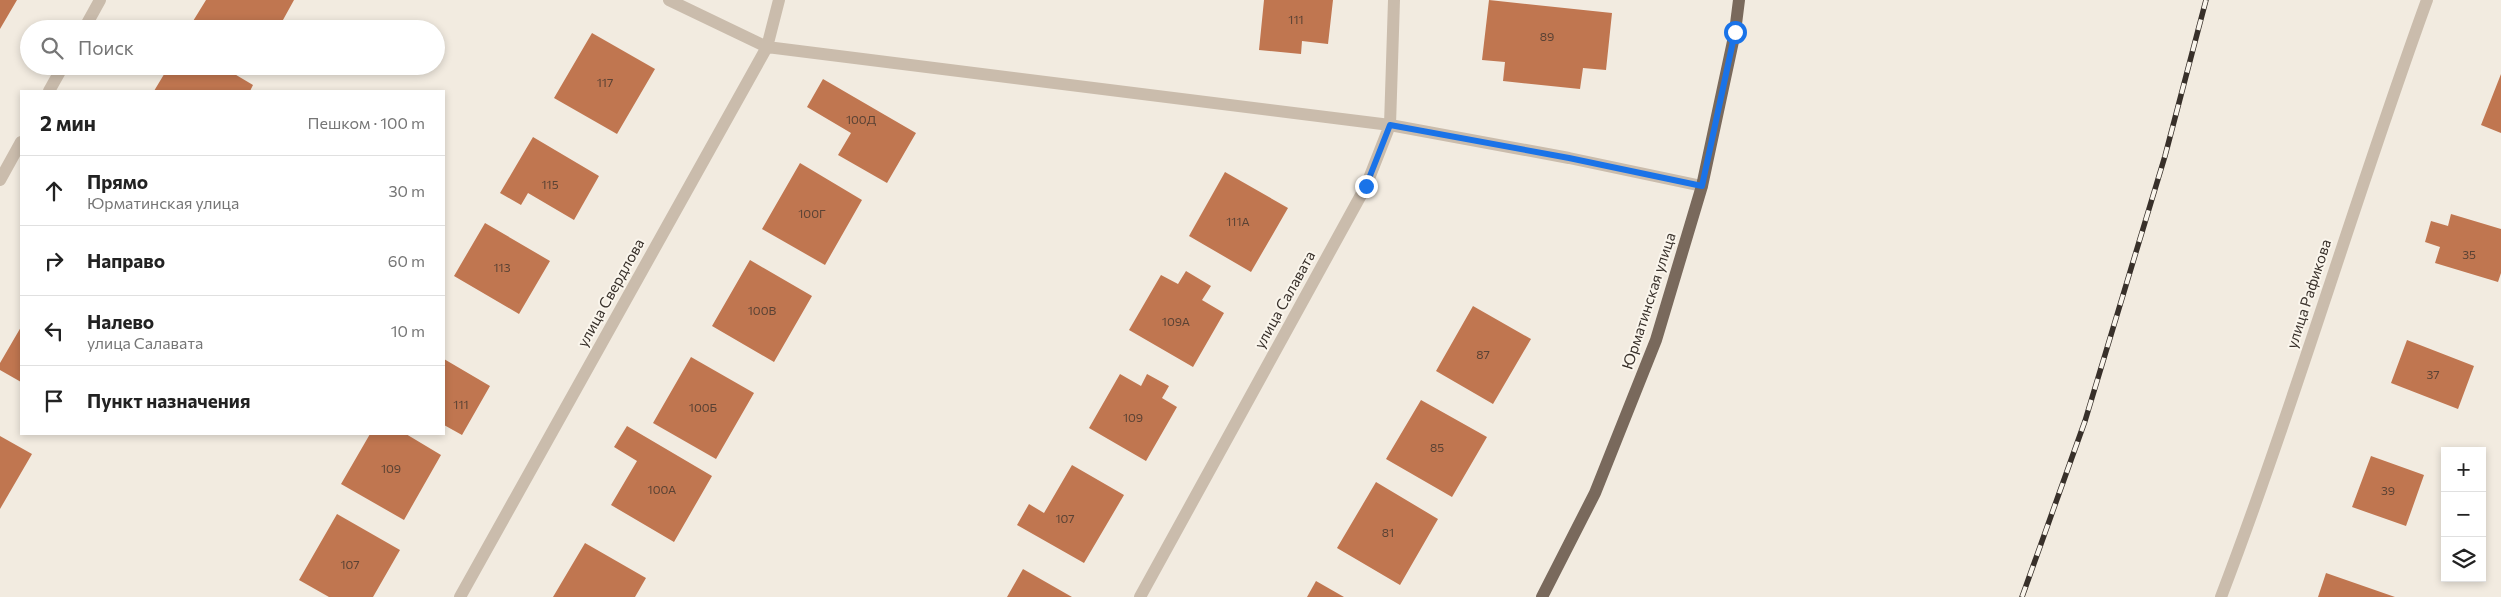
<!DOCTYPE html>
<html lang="ru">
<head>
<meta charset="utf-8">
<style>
  body { margin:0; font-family:Commissioner,sans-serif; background:#f6f6f6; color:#222 }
  .controls { position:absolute; right:15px; bottom:15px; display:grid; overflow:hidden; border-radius:0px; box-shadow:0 2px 8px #0003 }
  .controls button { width:45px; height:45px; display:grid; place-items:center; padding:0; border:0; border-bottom:1px solid #e0e0e0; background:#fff; color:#222; font:25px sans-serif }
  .stop { position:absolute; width:15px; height:15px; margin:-11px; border:4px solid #1a73e8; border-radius:50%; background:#fff }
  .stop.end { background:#1a73e8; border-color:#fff; box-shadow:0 1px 5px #0008 }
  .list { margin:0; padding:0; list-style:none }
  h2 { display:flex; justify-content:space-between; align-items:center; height:65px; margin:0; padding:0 20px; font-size:21px }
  h2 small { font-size:16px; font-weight:400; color:#767676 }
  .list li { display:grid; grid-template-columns:32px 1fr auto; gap:15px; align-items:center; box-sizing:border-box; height:70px; padding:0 20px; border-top:1px solid #e0e0e0 }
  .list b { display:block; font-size:19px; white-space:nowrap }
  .list p { margin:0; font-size:16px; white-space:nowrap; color:#767676 }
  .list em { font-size:16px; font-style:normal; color:#767676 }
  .icon { flex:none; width:28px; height:28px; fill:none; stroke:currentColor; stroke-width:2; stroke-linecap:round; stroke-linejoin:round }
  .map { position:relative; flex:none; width:2501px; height:597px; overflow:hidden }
  .search { position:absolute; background:#fff; box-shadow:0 2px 8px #0003; left:20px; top:20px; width:425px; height:55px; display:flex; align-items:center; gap:12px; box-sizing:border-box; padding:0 18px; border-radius:28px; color:#767676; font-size:19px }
  .panel { position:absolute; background:#fff; box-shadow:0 2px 8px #0003; left:20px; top:90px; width:425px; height:345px; border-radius:0px }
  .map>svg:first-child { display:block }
  .building { fill:#c07650 }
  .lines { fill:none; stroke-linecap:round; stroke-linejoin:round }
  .minor { stroke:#cabcac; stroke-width:12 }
  .major { stroke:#79695c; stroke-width:12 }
  .rail-casing { stroke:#38302a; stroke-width:5.5 }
  .rail { stroke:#faf5ec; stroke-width:4; stroke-dasharray:11; stroke-linecap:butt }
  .route { stroke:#1a73e8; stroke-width:6 }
  .labels { text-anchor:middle; stroke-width:4; stroke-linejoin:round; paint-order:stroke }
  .number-label { font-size:12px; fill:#5a4234 }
  .street-label { font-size:15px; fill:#38302a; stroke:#faf5ec }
</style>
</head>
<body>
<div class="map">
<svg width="2501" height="597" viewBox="0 0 2501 597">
  <rect width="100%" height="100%" fill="#f2ebe0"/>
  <path class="building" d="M0,0H17L0,29Z
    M206,0H294L278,29H195L190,26Z
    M1264,0H1333L1328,44L1302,41L1301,54L1259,50Z
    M1489,0L1612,13L1606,70L1583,68L1580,89L1503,81L1505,62L1482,60Z
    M592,33L655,69L617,134L554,98Z
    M169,66H221L253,85L250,91H154Z
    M2501,74V133L2481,125Z
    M823,79L916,133L887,183L838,155L851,133L807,107Z
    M533,137L599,176L574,220L528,193L521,205L500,193Z
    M800,163L862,200L825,265L762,229Z
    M1225,172L1288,208L1251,272L1189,236Z
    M2451,214L2501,229V273L2498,282L2435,263L2440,247L2425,242L2431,221L2448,226Z
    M485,223L550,261L519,314L454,276Z
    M750,260L812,296L774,362L712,326Z
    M1186,271L1211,286L1202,300L1224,313L1193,367L1129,330L1161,275L1178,284Z
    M1473,306L1531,339L1493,404L1436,371Z
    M21,327V382L0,370V363Z
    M2407,340L2474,366L2458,409L2391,383Z
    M691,357L754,393L716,459L653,423Z
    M444,359L490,386L462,435L444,425Z
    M1120,374L1141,386L1147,374L1169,386L1162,398L1177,407L1146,461L1089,428Z
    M1421,400L1487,437L1452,497L1386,459Z
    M627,426L712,476L674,542L611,505L637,461L614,447Z
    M370,434H406L441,455L404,520L341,484Z
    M0,436L32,454L0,509Z
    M2371,456L2424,475L2406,526L2352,507Z
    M1072,465L1124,495L1084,563L1017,525L1029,504L1044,513Z
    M1376,482L1438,519L1400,585L1337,548Z
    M337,514L400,550L373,597H329L299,580Z
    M585,543L646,578L635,597H553Z
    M1023,569L1072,597H1007Z
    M2326,573L2395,597H2318Z
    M1316,581L1344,597H1307Z"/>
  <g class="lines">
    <path class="minor" d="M669,0L767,47L1390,125L1569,158L1702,186
      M84,29L100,0
      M49,91L63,66
      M0,180L21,142
      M460,597L767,47L779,0
      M1140,597L1366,186L1390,125L1394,0
      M2221,597C2296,400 2355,198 2427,0"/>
    <path class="major" d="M1542,597L1595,493L1656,340L1702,186L1735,32L1739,0"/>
    <g class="rail-casing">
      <path id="rail" d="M2022,597L2085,421L2165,156L2206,0"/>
    </g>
    <use href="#rail" class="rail"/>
  </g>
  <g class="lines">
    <path class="route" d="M1366,186L1390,125L1569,158L1702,186L1735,32"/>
  </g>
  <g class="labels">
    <g class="number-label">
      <text x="1296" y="24">111</text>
      <text x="1547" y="41">89</text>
      <text x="605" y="87">117</text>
      <text x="861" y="124">100Д</text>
      <text x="550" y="189">115</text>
      <text x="812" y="218">100Г</text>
      <text x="1238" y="226">111А</text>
      <text x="2469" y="259">35</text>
      <text x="502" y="272">113</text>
      <text x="762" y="315">100В</text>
      <text x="1176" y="326">109А</text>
      <text x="1483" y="359">87</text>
      <text x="2433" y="379">37</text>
      <text x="461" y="409">111</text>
      <text x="703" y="412">100Б</text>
      <text x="1133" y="422">109</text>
      <text x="1437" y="452">85</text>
      <text x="391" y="473">109</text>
      <text x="662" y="494">100А</text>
      <text x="2388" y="495">39</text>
      <text x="1065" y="523">107</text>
      <text x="1388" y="537">81</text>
      <text x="350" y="569">107</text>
    </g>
    <g class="street-label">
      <text transform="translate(611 293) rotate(-61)" y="5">улица Свердлова</text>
      <text transform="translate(2309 294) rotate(-72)" y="5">улица Рафикова</text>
      <text transform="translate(1285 300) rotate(-61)" y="5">улица Салавата</text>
      <text transform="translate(1649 301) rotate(-72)" y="5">Юрматинская улица</text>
    </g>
  </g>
</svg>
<div class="controls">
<button>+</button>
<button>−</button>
<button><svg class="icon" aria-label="layers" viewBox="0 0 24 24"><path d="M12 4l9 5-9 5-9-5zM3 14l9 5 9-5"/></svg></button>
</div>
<div class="stop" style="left:1735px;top:32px"></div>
<div class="stop end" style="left:1366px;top:186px"></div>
<div class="search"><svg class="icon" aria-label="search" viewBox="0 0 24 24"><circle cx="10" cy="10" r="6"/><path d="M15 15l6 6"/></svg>Поиск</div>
<section class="panel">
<h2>2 мин<small>Пешком · 100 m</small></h2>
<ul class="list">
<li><svg class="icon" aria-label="ahead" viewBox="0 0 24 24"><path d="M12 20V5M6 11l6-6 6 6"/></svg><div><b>Прямо</b><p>Юрматинская улица</p></div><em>30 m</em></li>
<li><svg class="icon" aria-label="right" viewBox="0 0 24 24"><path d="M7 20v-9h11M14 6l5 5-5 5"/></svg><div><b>Направо</b></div><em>60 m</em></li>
<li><svg class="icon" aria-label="left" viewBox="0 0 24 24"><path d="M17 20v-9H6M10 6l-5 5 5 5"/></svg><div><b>Налево</b><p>улица Салавата</p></div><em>10 m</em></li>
<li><svg class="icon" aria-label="arrive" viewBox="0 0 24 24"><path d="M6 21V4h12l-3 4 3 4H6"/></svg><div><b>Пункт назначения</b></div></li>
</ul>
</section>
</div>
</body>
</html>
